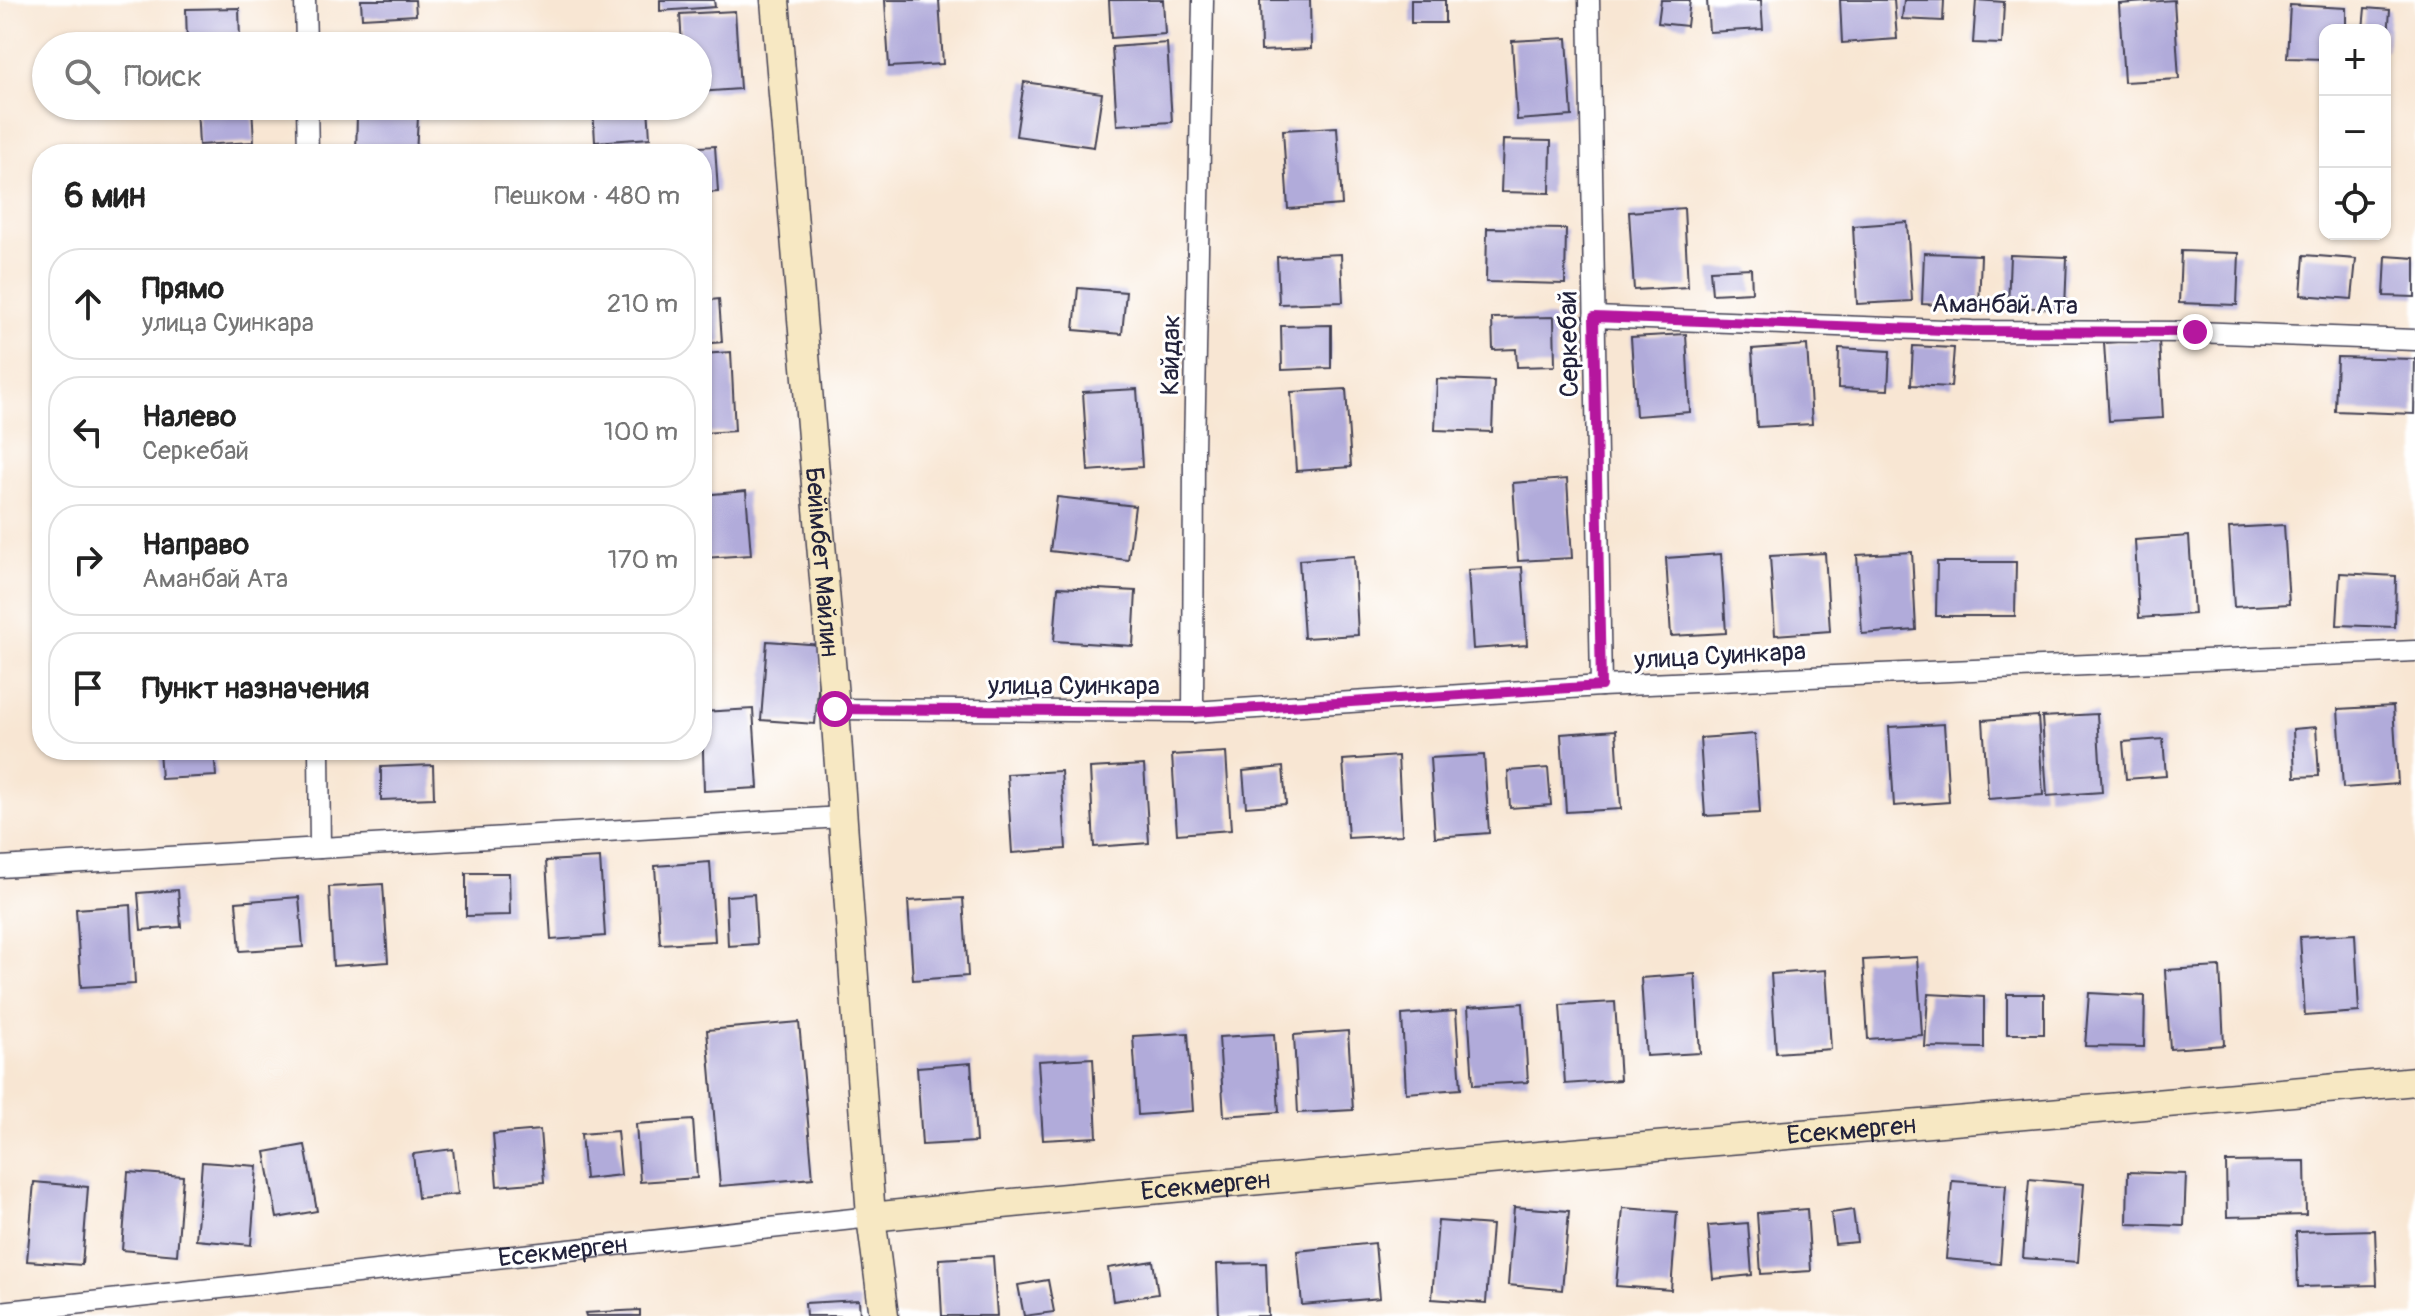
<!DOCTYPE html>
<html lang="ru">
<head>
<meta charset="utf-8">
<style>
  body { margin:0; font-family:Pangolin,sans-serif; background:#f2f2f2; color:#222 }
  .controls { position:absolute; right:24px; top:24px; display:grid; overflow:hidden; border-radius:16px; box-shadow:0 2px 6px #0004 }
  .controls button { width:72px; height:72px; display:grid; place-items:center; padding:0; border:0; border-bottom:2px solid #e0e0e0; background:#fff; color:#222; font:40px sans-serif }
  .stop { position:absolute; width:24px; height:24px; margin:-18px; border:6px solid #b5179e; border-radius:50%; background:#fff }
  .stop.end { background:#b5179e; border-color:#fff; box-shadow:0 2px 8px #0008 }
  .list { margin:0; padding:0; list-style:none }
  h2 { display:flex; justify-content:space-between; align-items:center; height:104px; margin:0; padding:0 32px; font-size:34px }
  h2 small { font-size:26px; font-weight:400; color:#767676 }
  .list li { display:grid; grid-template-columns:52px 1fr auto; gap:24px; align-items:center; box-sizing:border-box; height:112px; margin:0 16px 16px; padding:0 16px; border:2px solid #e0e0e0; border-radius:32px }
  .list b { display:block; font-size:30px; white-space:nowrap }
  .list p { margin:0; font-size:26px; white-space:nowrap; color:#767676 }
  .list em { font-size:26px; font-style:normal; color:#767676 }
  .icon { flex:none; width:44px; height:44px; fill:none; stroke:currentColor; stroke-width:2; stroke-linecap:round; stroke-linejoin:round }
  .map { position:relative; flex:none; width:2415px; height:1316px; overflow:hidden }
  .search { position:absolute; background:#fff; box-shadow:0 2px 6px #0004; left:32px; top:32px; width:680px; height:88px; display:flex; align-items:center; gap:20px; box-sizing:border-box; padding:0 28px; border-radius:44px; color:#767676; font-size:30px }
  .panel { position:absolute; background:#fff; box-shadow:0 2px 6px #0004; left:32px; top:144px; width:680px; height:616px; border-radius:32px }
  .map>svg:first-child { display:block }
  .building { fill:#b1abda }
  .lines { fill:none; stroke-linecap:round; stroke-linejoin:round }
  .street-casing { stroke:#423f52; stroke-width:23 }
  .secondary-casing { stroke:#423f52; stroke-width:31 }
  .street { stroke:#fff; stroke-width:20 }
  .secondary { stroke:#f7e8c3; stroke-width:28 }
  .route { stroke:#b5179e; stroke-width:10 }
  .labels { text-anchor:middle; stroke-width:6; stroke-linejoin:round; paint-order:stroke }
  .street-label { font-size:26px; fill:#22223b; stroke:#fff }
</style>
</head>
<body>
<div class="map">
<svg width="2415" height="1316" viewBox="0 0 2415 1316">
  <rect width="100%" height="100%" fill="#fff"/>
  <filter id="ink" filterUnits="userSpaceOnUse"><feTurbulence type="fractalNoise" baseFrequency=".0125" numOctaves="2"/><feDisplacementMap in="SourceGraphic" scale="16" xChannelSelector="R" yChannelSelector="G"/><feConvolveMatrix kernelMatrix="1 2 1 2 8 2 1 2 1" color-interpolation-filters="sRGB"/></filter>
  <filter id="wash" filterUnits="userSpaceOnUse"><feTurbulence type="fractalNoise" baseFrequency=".006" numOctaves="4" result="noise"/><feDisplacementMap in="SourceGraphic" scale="32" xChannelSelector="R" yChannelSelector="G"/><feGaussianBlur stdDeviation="1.8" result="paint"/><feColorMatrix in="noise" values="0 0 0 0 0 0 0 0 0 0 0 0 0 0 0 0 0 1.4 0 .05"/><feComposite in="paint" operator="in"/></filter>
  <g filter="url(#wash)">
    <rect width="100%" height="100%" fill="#f8e6d3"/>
    <g id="blocks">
      <path class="building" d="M361,0H415L416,15L362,18Z
        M660,0H714L715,7L660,11Z
        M885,0H939L943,64L889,67Z
        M1109,0H1163L1165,34L1111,38Z
        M1260,0H1310L1311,49L1261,51Z
        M1411,0H1445V23H1411Z
        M1661,0H1690L1687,26L1658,23Z
        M1707,0H1761L1763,29L1709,32Z
        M1840,0H1894L1897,39L1842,43Z
        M1904,0H1944L1943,21L1902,19Z
        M1976,0L2004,2L2002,44L1973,43Z
        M2174,0L2179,79L2124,82L2119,4Z
        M2290,5L2346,8V30H2325V59L2287,58Z
        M239,8L240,41L187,43L186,9Z
        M2365,8L2390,10L2387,50H2385V30H2363Z
        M735,11L740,89L698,92V46H682L680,14Z
        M1567,38L1572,116L1517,120L1512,41Z
        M1167,43L1172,122L1117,125L1112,47Z
        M1024,82L1102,93L1094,147L1016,136Z
        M197,106H252L254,142L199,145Z
        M593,106H648L650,138L595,142Z
        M357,115L418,117L416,154H356Z
        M1337,127L1342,205L1288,209L1283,130Z
        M1503,140L1551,141L1550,193L1501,192Z
        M715,146L718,192L702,193V154H650V150Z
        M1684,208L1688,287L1634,290L1629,212Z
        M1907,222L1912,301L1857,304L1853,226Z
        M1487,228L1566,229L1565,284L1486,282Z
        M2181,251L2239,253L2237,305L2179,303Z
        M1924,253L1981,255L1979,307L1922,304Z
        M1341,254L1343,302L1279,304L1277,257Z
        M2010,255L2067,257L2065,309L2008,307Z
        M2304,255L2356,259L2352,299L2301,295Z
        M2386,256L2415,258V297L2384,296Z
        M1751,268L1752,292L1712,294L1710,270Z
        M1078,288L1126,292L1122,334L1074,330Z
        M719,299L722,342L702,344V301Z
        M1554,317L1555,366L1517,367L1516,349L1493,350L1492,318Z
        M1331,325V368L1282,370L1281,326Z
        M1686,334L1690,412L1636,416L1631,337Z
        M2159,339L2163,418L2109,421L2104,343Z
        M1807,345L1812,424L1757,427L1752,349Z
        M1913,346L1954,348L1951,387L1911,385Z
        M1839,348L1890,351L1888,390L1838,388Z
        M731,352L735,431L702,433V354Z
        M2337,357L2415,359L2414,414L2335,411Z
        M1437,379L1494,381L1492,432L1435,430Z
        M1137,389L1142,467L1088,471L1083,392Z
        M1346,389L1351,467L1296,471L1291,392Z
        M1567,479L1572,558L1518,561L1513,483Z
        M746,491L751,555L703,558L702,495Z
        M1057,497L1135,506L1128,560L1050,551Z
        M2284,525L2289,604L2234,607L2229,528Z
        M2189,536L2194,614L2139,618L2135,540Z
        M1912,552L1916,630L1862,634L1857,555Z
        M1825,553L1830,631L1775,635L1770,556Z
        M1721,554L1726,633L1671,636L1666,558Z
        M1354,556L1358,635L1304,638L1299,560Z
        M1937,562H2016L2015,616H1936Z
        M1522,567L1527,645L1473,649L1468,570Z
        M2340,573L2396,576L2395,627L2337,625Z
        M1058,587L1136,591L1133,646L1054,641Z
        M767,641L822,645L815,724L761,720Z
        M2393,706L2398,784L2343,788L2338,709Z
        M753,709L758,788L704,791L702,712Z
        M2097,714L2102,792L2047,796L2042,717Z
        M2038,716L2043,795L1988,799L1983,720Z
        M1944,724L1949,802L1894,806L1889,727Z
        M2316,727L2319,776L2295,777L2293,729Z
        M1616,730L1621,809L1566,812L1561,734Z
        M1755,734L1760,813L1705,816L1700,738Z
        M2163,739L2166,776L2126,779L2123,742Z
        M159,750H214L216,776L161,779Z
        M1226,752L1231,830L1177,834L1172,755Z
        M1484,755L1489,833L1435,837L1430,758Z
        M1398,756L1402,835L1348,838L1343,760Z
        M433,765L434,798L381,800V767Z
        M1144,765L1149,843L1094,847L1090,768Z
        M1283,767L1286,804L1246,807L1243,771Z
        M1548,768L1551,805L1510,808L1508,771Z
        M1061,771L1066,849L1012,853L1007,774Z
        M600,858L605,936L551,940L546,861Z
        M710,862L715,941L660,944L655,866Z
        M466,873H509L510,915L466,916Z
        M383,884L388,962L333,966L329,887Z
        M178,890L181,927L141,930L138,893Z
        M754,894L757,944L728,946L726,896Z
        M299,897L303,947L240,951L236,902Z
        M963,898L968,976L913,980L908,901Z
        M131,905L135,984L81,987L76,909Z
        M2355,934L2359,1012L2305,1016L2300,937Z
        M1917,957L1922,1035L1868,1039L1863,960Z
        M2220,967L2224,1045L2170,1049L2165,970Z
        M1826,970L1831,1049L1776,1053L1771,974Z
        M1695,974L1700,1053L1646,1056L1641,978Z
        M2089,993L2145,996L2144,1047L2085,1046Z
        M1928,994L1984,997V1048L1925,1047Z
        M2007,994H2044V1034H2007Z
        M1615,1002L1620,1080L1565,1084L1560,1005Z
        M1523,1003L1528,1082L1473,1085L1468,1007Z
        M1456,1011L1461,1089L1406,1093L1402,1015Z
        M799,1022L813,1178L720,1186L707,1030Z
        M1348,1031L1353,1110L1298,1113L1294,1035Z
        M1188,1033L1193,1111L1138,1115L1133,1036Z
        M1274,1034L1279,1112L1224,1116L1219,1037Z
        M1093,1058L1097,1137L1043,1140L1038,1061Z
        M971,1063L976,1142L922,1145L917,1067Z
        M693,1120L697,1178L640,1182L636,1124Z
        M540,1130L544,1182L497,1186L493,1134Z
        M617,1131L621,1175L585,1179L581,1134Z
        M305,1145L317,1211L277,1218L265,1152Z
        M453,1149L458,1194L418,1198L413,1154Z
        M2305,1161L2306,1215L2227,1217L2226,1162Z
        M202,1162L257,1166L251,1245L196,1240Z
        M128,1172L183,1176L177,1255L122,1250Z
        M2128,1172L2186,1174L2184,1226L2127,1224Z
        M2029,1179L2084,1184L2078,1262L2023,1258Z
        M1952,1181L2006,1185L2000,1264L1946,1259Z
        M34,1182L88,1187L82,1265L27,1261Z
        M1514,1207L1569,1211L1562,1290L1508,1285Z
        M1623,1208L1677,1212L1671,1290L1616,1286Z
        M1807,1209L1811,1271L1761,1274L1757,1213Z
        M1853,1210L1857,1242L1835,1244L1831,1213Z
        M1438,1221L1492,1225L1486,1303L1432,1299Z
        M1748,1223L1752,1275L1713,1279L1708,1226Z
        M2375,1230L2377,1285L2298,1287L2296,1232Z
        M1375,1243L1380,1298L1302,1305L1297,1251Z
        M993,1256L997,1316H942L939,1259Z
        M1153,1261L1158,1294L1113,1301L1108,1268Z
        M1266,1263L1268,1316H1219L1217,1264Z
        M1048,1280L1054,1312L1024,1316L1018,1285Z
        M859,1300L860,1316H806L805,1303Z
        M640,1310V1316H586L585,1313Z"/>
    </g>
  </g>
  <g filter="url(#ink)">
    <use href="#blocks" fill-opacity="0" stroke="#423f52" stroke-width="2"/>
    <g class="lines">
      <g class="street-casing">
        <g id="street">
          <path d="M305,0L306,46"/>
          <path d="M1589,0L1601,686"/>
          <path d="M307,106L308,154"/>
          <path d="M1594,317L1972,331L2195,332L2415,340"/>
          <path d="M835,709L1193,712L1601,686L2415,651"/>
          <path d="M1193,712L1194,451L1203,0"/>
          <path d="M319,750L320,848"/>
          <path d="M0,867L842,817"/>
          <path id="s1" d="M0,1312L871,1217"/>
        </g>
      </g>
      <g class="secondary-casing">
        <g id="secondary">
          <path id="s2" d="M775,0L835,709L871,1217L884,1316"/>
          <path id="s3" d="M871,1217C1385,1165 1901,1128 2415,1081"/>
        </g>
      </g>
      <use href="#street" class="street"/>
      <use href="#secondary" class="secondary"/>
    </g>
  </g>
  <g class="lines" filter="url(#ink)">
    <path class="route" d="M835,709L1193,712L1601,686L1594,317L1972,331L2195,332"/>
  </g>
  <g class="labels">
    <g class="street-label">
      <text transform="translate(2005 304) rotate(1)" y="9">Аманбай Ата</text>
      <text transform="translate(1568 344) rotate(-91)" y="9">Серкебай</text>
      <text transform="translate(1170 355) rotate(-89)" y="9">Кайдак</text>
      <text dy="9" stroke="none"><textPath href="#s2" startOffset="564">Бейімбет Майлин</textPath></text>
      <text transform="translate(1720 655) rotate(-3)" y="9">улица Суинкара</text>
      <text x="1074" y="694">улица Суинкара</text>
      <text dy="9" stroke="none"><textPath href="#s3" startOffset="984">Eсекмерген</textPath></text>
      <text dy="9" stroke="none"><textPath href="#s3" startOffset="336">Eсекмерген</textPath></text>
      <text dy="9" stroke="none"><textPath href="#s1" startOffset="566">Eсекмерген</textPath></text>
    </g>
  </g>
</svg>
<div class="controls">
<button>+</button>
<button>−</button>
<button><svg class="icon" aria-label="locate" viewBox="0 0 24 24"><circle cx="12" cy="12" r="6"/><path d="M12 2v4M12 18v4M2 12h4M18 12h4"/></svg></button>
</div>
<div class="stop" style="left:835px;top:709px"></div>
<div class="stop end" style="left:2195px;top:332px"></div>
<div class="search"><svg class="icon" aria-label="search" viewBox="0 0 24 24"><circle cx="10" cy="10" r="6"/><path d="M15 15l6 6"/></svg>Поиск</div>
<section class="panel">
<h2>6 мин<small>Пешком · 480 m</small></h2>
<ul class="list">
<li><svg class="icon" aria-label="ahead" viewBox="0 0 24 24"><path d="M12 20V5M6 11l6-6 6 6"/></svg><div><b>Прямо</b><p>улица Суинкара</p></div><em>210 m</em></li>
<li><svg class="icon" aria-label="left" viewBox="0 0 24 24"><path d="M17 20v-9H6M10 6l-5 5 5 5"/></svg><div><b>Налево</b><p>Серкебай</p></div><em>100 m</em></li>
<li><svg class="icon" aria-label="right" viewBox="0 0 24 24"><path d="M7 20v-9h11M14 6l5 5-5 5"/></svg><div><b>Направо</b><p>Аманбай Ата</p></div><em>170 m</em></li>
<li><svg class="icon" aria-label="arrive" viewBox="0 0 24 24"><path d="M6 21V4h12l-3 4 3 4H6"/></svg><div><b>Пункт назначения</b></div></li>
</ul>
</section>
</div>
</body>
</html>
